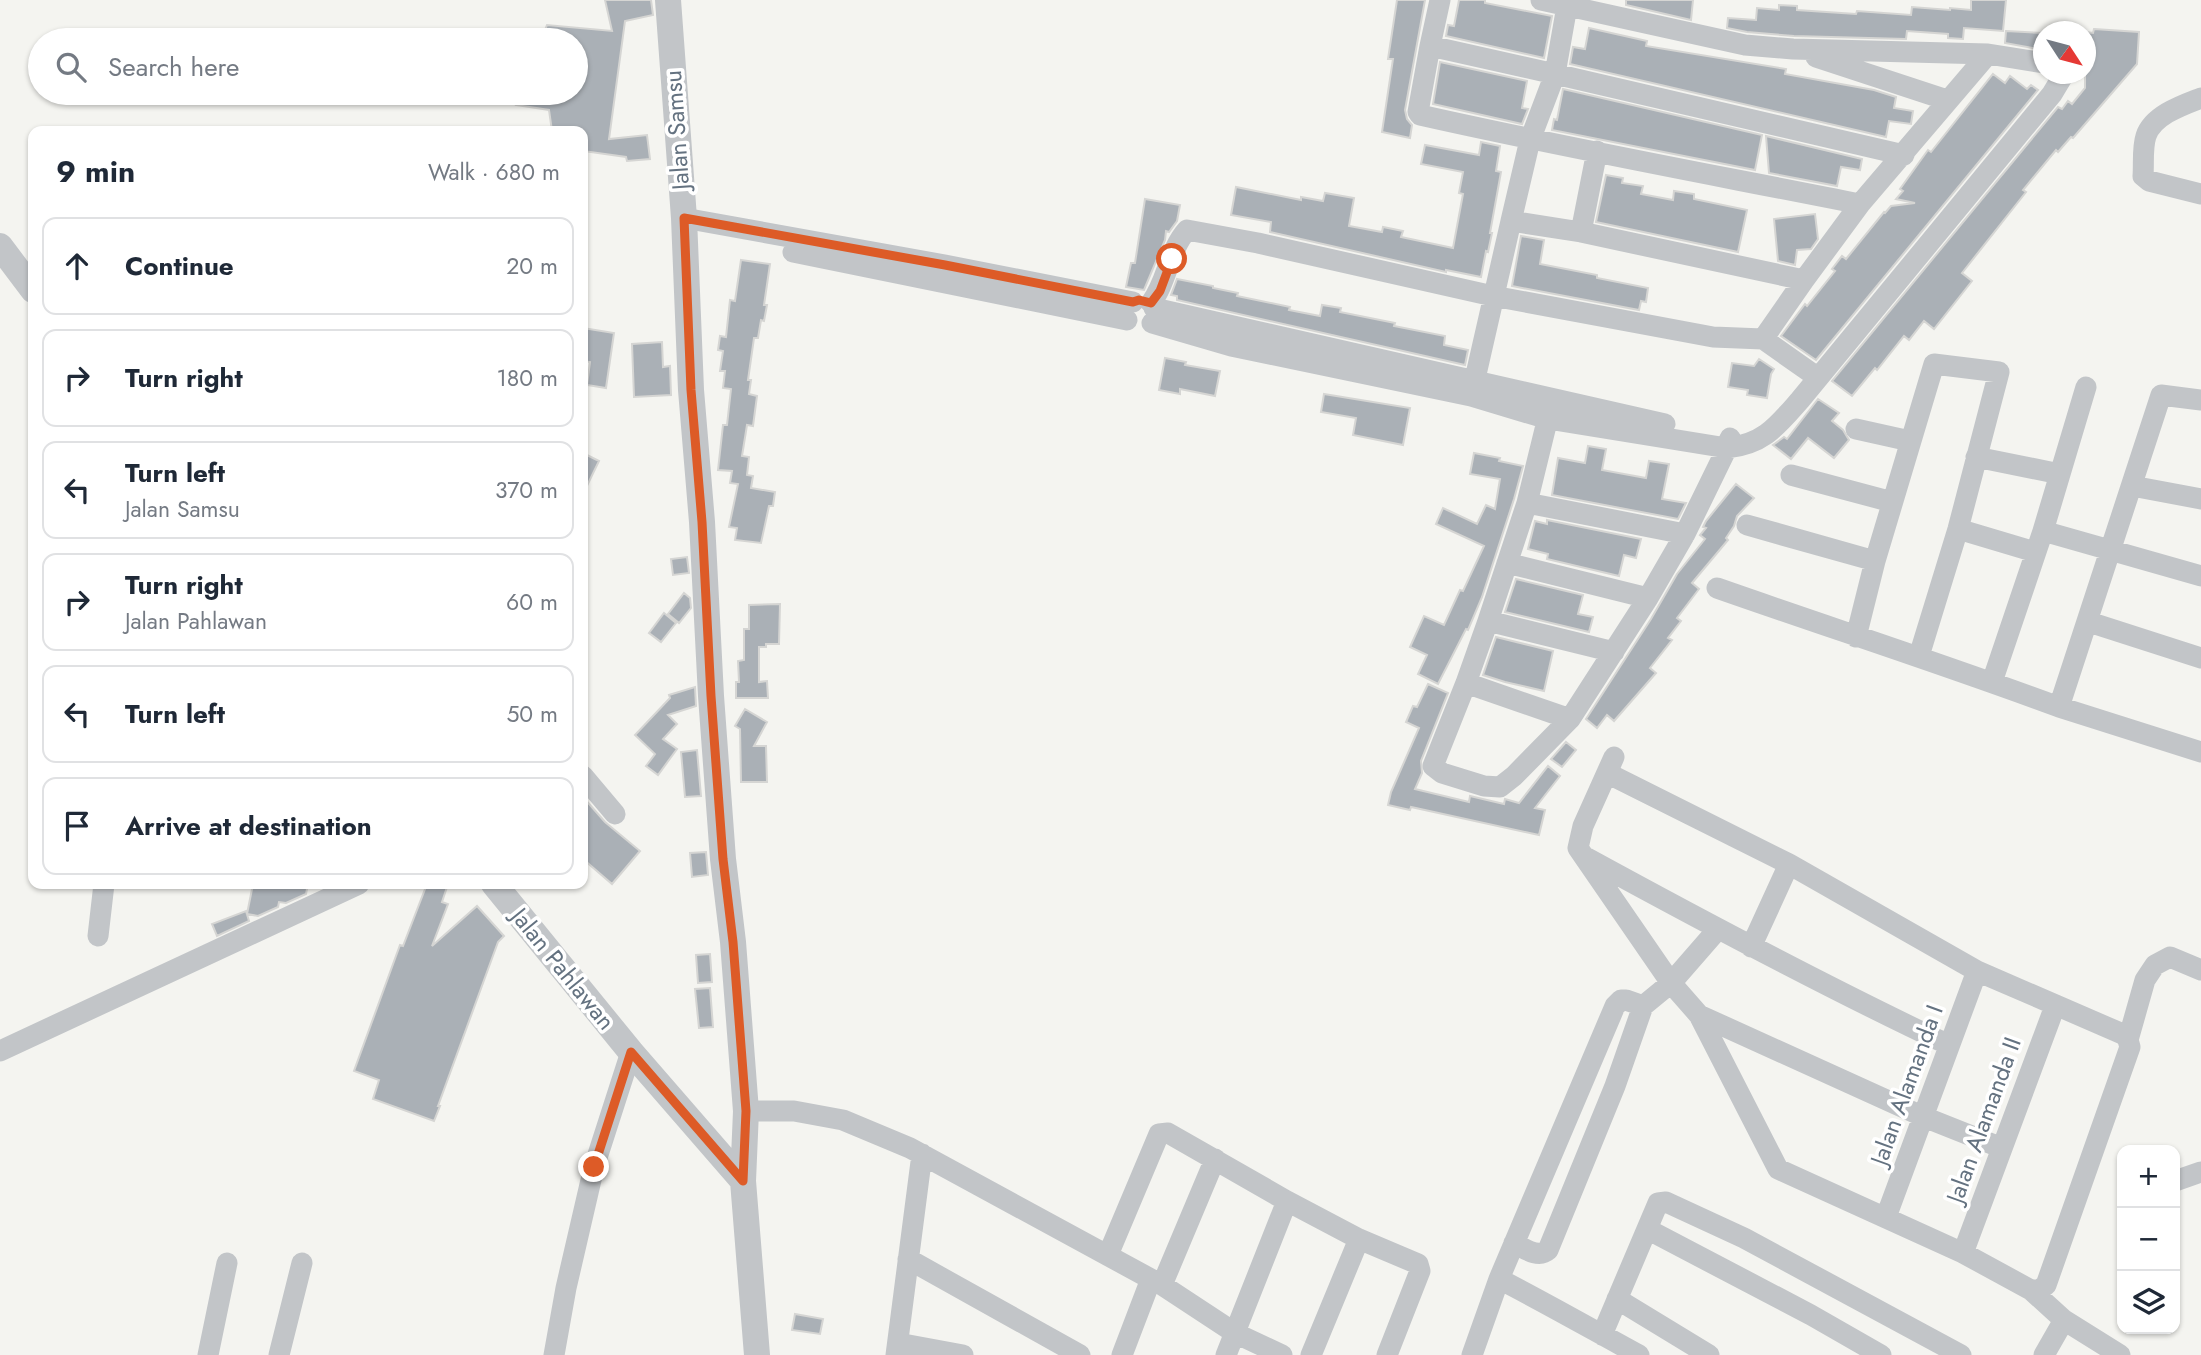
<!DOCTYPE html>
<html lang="en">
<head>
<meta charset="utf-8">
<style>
  body { margin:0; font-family:Jost,sans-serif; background:#f2f2f3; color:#1f2937 }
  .controls { position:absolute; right:21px; bottom:21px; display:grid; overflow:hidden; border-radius:14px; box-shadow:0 2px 5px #0004 }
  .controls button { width:63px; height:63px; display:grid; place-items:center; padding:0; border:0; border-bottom:2px solid #e0e1e3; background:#fff; color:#1f2937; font:35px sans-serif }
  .compass { position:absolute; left:2033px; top:21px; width:63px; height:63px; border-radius:50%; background:#fff; box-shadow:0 2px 5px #0004; rotate:126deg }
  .stop { position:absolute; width:21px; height:21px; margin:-16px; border:5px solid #dd5b27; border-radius:50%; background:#fff }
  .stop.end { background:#dd5b27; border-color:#fff; box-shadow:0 2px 7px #0008 }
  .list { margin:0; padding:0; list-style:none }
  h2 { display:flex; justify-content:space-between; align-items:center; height:91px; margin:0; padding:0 28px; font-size:30px }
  h2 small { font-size:23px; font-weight:400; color:#747a83 }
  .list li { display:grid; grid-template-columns:46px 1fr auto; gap:21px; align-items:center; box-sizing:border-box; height:98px; margin:0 14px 14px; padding:0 14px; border:2px solid #e0e1e3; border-radius:14px }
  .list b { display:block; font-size:26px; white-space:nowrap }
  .list p { margin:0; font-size:23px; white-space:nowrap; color:#747a83 }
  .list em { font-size:23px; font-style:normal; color:#747a83 }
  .icon { flex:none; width:38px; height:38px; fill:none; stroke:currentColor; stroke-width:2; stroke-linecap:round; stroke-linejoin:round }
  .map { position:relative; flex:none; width:2201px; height:1355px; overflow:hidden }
  .search { position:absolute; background:#fff; box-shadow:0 2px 5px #0004; left:28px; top:28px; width:560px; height:77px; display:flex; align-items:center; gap:18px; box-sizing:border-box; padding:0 24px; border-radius:38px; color:#747a83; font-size:26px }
  .panel { position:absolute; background:#fff; box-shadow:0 2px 5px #0004; left:28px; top:126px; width:560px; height:763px; border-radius:14px }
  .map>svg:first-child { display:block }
  .building { fill:#aab0b6; stroke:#d5d5d3; stroke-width:2 }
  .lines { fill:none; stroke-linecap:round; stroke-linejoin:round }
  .minor { stroke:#c2c5c8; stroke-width:21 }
  .tertiary { stroke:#c2c5c8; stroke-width:26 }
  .route { stroke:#dd5b27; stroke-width:9 }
  .labels { text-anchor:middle; stroke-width:7; stroke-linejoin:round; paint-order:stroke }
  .street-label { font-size:24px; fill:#647280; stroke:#fff }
</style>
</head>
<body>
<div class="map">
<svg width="2201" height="1355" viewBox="0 0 2201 1355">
  <rect width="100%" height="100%" fill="#f4f4f0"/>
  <path class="building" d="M605,0H651L653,15L625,21L609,139L647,135L650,159L627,161L626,157L583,151V131H552L549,110L516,105L521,93H576V40H541L547,25L612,31Z
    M1397,0H1425L1405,110L1407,119L1412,125L1410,138L1382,132L1393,59H1388Z
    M1459,0H1485V3L1552,16L1544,58L1446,36L1448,25L1454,26Z
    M1626,0H1693L1691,20L1626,5Z
    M1971,0H2006L2003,31L1964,28L1963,39L1948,38V34L1907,31L1906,39L1794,36L1747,32L1727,28L1728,18L1756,20L1757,8L1779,10V5L1797,6V10L1856,14L1857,11L1911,15L1912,7L1950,10V8L1971,10Z
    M1589,28L1647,41L1646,46L1786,69L1785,74L1874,90L1896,97L1894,108L1913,111L1911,124L1889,121L1886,137L1570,64L1573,47L1585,49Z
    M2094,29L2139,32L2137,64L2073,138L2071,137L2058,152L2056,150L2023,190L2026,192L1962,273L1972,281L1934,329L1924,321L1909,340L1904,336L1877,370L1875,368L1852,396L1832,381L2058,107L2062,109L2068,101L2072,104L2085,88V32L2093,33Z
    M2006,31L2043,33V50L2005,43Z
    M1440,62L1527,81L1522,108L1528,109L1522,124L1433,104Z
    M1993,74L2005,83L2010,76L2027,89L2031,85L2038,90L1816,360L1781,336L1805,304L1807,306L1835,271L1832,269L1842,256L1846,259L1884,212L1885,213L1891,206L1915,203L1896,199L1903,191L1900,189L1928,150L1931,152Z
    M1563,89L1762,135L1755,170L1552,130L1554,119L1557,120Z
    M1766,136L1862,159L1860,170L1841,167L1837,186L1769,173Z
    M1481,142L1500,146L1496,171L1501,172L1490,233H1492L1488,252L1486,251L1481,277L1446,270V272L1270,232L1271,222L1231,215L1236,187L1301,200V197L1323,201L1325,193L1354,198L1349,226L1382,232L1383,227L1403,231L1401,237L1453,248L1463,194L1459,193L1463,172L1421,164L1425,145L1479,155Z
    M1606,175L1623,178L1622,183L1643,186L1641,194L1673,200L1674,191L1694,194V199L1747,210L1738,252L1596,222Z
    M1145,199L1180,205L1177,221L1169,232L1166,231L1165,240L1144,290L1126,287L1131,263H1135Z
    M1815,214L1818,239L1811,249L1797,250L1795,265L1778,261L1774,219Z
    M1521,236L1544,240L1540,264L1597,275V278L1648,288L1646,302L1641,301L1639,310L1512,286Z
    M741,260L770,264L764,305H767L764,321L761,320L758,338H754L748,380H751L749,394L757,396L753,426L747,425L742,456L749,457L747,475L753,476L751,488L775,492L773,506H769L761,543L735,540L737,528L729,527L738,484L730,483L732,471L718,470L723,425H727L731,389L723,388L725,371H720L723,351L718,350L720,336L726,337L730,300L735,301Z
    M1177,279L1213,286V288L1238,293L1237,296L1290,307L1289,310L1320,316L1322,305L1341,308L1340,312L1395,323L1394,326L1445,336L1444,345L1468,350L1465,365L1177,300V296L1171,295Z
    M583,328L614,333L606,388L587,385L590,362L583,361Z
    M662,342L663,367L670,366L671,395L634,397L632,344Z
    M1165,358L1186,362L1185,365L1220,371L1215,396L1180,389V394L1159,390Z
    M1759,359L1774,369L1771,374L1767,398L1747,395L1748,390L1728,387L1732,363L1754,366Z
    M1324,394L1410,408L1403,445L1353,435L1356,418L1321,412Z
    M1818,399L1839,413L1832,421L1843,430L1849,440L1834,458L1808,438L1791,459L1773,445L1784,437L1787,439Z
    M1588,446L1606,449L1602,470L1646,478L1649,461L1669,464L1662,499L1686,503L1678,519L1552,495L1558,458L1585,463Z
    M583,453L599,461L583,494Z
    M1474,453L1500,458L1499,461L1523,466L1514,499L1482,597L1468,630L1466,629L1438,684L1418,674L1427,655L1410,647L1424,616L1444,625L1460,590L1463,591L1484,546L1436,524L1443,508L1477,524L1486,505L1495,509L1500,479L1470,474Z
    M1736,484L1754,498L1737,516L1734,526L1726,538L1728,540L1692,583L1699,589L1677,618L1681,621L1668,638L1672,640L1650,668L1656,673L1614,721L1607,715L1597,728L1586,719L1651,619L1677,574L1705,539L1700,535L1706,528L1703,527L1706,521Z
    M1547,520L1641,539L1636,558L1624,555L1619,576L1547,559L1548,554L1528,549L1535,521L1547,524Z
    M687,557L689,573L673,575L671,559Z
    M1516,579L1583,595L1578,614L1593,617L1589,632L1505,612Z
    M684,593L690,598L691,608L679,623L668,614Z
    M780,604L779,644H766V647H759V682L767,681L768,698H736V682H739L738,661L744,660V629H749V605Z
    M664,613L676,623L661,642L649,633Z
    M1496,637L1553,651L1544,691L1505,682L1483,675Z
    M1428,684L1448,693L1421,761L1422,773L1415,789L1469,802L1470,796L1504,804L1505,799L1519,803L1548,766L1560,776L1535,808L1545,810L1539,835L1411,807L1410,810L1388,805L1391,792L1419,728L1406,722L1413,706L1417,707Z
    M695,687L696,706L668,715L677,724L663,739L677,749L658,775L646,766L655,754L635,735L670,698L669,695Z
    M745,709L767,722L754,746H766L767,782H741L740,729L735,726Z
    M1566,742L1576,750L1562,767L1551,759Z
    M697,750L701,796L685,797L681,752Z
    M583,797L605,822L640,851L612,884L583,859Z
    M706,852L708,875L692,877L690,853Z
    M253,884H308L306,894L286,903L279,902L278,907L258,916L247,914Z
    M427,884H448L442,902L448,904L432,946L477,906L504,936L498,942L438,1106H440L434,1121L373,1099L379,1080L354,1071L400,945L403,946Z
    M246,911L249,921L217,936L212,924Z
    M710,954L712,982L698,983L696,955Z
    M710,988L713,1027L699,1028L695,989Z
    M795,1314L823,1319L820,1334L792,1330Z"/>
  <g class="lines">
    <path class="minor" d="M1541,0L1745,45L1793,49L1988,54
      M1567,6L1555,74L1430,46L1418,112L1420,115C1566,148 1714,175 1860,204
      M1430,46L1440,0
      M1816,57L1947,100
      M2201,98C2183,105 2153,115 2146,136C2142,148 2144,164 2143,176L2149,181L2201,194
      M684,218L945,265L1133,302
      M1511,221L1530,140L1555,74L1904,155
      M1581,232L1597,151
      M793,252L1127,320
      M1151,303C1167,282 1169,250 1187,230L1258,243L1493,296L1713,337L1763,339
      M1154,308L1665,424
      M1152,323L1231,346L1471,396L1548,419L1727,448C1764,444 1777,426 1800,400L2052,94L2064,74
      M1817,377L1763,339L1804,280L1860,204L1988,54L2044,63
      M1472,392L1511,221L1581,232L1804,280
      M2201,400L2161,395L2059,707L2201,752
      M1551,405L1527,503L1488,621L1614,652
      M1856,429L1910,441
      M1976,457L2060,474
      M1791,475L1892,502
      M2132,486L2201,499
      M1527,503L1685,534
      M1747,525L1875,561
      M1958,529L2035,552
      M2043,531L2086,387
      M1507,563L1648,598
      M1717,588C1831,628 1946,665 2059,707
      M1488,621L1466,683L1433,766L1442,773L1484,786L1500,787L1514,776L1570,719L1648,598L1685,534L1727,448L1730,438
      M2089,622L2201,658
      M1856,637L1875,561L1934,364L1999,372L1958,529L1919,656
      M1992,682L2043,531L2201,576
      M1466,683L1570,719
      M1614,757L1583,826L1578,848L1671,983L1699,1015L1778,1169L1963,1253L2031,1290H2039L2046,1285L2130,1047L2128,1040L2145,980L2155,965L2170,957L2201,970
      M1607,773L1789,864L1977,971L2125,1035L2128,1040
      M583,776L615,814
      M1587,858C1706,923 1826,987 1949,1045
      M98,936L104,884
      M1751,947L1789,864
      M1699,1015L1924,1117L2002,1148
      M0,1051L359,884
      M746,1111H794L843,1120L910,1148L1162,1285L1235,1333L1282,1355
      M2175,1181L2201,1172
      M1886,1217L1977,971
      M1647,1229L1811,1315L1881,1355
      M1514,1243C1524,1248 1538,1259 1548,1250L1615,1086L1643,1006L1671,983L1718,929
      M1963,1253L2055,1006
      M1108,1255L1159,1134L1168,1133L1287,1201L1359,1239L1418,1264L1420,1271L1387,1355
      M908,1259L1080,1355
      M1499,1279L1615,1006L1621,1000H1626L1643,1006
      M1162,1285L1215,1159
      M2031,1290L2064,1320L2044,1355
      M1617,1299L1709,1355
      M2064,1320L2120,1355
      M1602,1335L1658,1203L1666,1202L1744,1238L1961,1355
      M898,1343L963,1355
      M208,1355L227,1263
      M279,1355L302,1263
      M554,1355L566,1288L594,1167L631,1052
      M896,1355L922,1154
      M1122,1355L1151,1279
      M1226,1355L1287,1201
      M1311,1355L1359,1239
      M1472,1355L1499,1279C1546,1303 1593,1330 1639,1355"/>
    <path class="tertiary" d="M668,0L684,218L691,390L702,522L711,696L723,859L733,942L746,1111L743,1181L757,1355
      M0,246L33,290
      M494,884L631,1052L743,1181"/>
  </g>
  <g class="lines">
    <path class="route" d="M594,1167L631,1052L743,1181L746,1111L733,942L723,859L711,696L702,522L691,390L684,218L945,265L1133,302L1139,300L1151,303L1160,291L1172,259"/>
  </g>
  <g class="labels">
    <g class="street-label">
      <text transform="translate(677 130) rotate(-94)" y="8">Jalan Samsu</text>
      <text transform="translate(563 969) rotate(51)" y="8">Jalan Pahlawan</text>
      <text transform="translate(1907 1085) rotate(-70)" y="8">Jalan Alamanda I</text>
      <text transform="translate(1984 1120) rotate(-70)" y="8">Jalan Alamanda II</text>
    </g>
  </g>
</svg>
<div class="controls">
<button>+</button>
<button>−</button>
<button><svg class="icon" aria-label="layers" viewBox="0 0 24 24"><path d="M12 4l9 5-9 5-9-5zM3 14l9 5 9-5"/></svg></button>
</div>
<svg class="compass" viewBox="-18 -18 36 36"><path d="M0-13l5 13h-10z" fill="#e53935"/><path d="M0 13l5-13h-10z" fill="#747a83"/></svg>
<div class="stop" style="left:1172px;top:259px"></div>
<div class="stop end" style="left:594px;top:1167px"></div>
<div class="search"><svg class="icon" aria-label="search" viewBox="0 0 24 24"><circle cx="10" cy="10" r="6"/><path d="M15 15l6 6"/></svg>Search here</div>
<section class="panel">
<h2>9 min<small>Walk · 680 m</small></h2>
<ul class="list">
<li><svg class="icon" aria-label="ahead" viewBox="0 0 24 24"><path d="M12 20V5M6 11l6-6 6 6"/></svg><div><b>Continue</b></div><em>20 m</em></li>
<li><svg class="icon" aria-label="right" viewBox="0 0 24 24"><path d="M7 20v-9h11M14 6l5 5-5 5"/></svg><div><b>Turn right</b></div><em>180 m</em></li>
<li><svg class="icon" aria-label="left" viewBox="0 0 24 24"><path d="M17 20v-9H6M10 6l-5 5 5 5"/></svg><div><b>Turn left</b><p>Jalan Samsu</p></div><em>370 m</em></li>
<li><svg class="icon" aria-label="right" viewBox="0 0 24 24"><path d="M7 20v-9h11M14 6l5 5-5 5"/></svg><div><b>Turn right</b><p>Jalan Pahlawan</p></div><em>60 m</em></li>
<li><svg class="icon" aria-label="left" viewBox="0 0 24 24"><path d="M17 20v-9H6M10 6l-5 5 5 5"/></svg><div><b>Turn left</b></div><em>50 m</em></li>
<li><svg class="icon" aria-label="arrive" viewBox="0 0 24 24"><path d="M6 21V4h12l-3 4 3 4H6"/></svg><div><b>Arrive at destination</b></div></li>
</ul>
</section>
</div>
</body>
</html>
